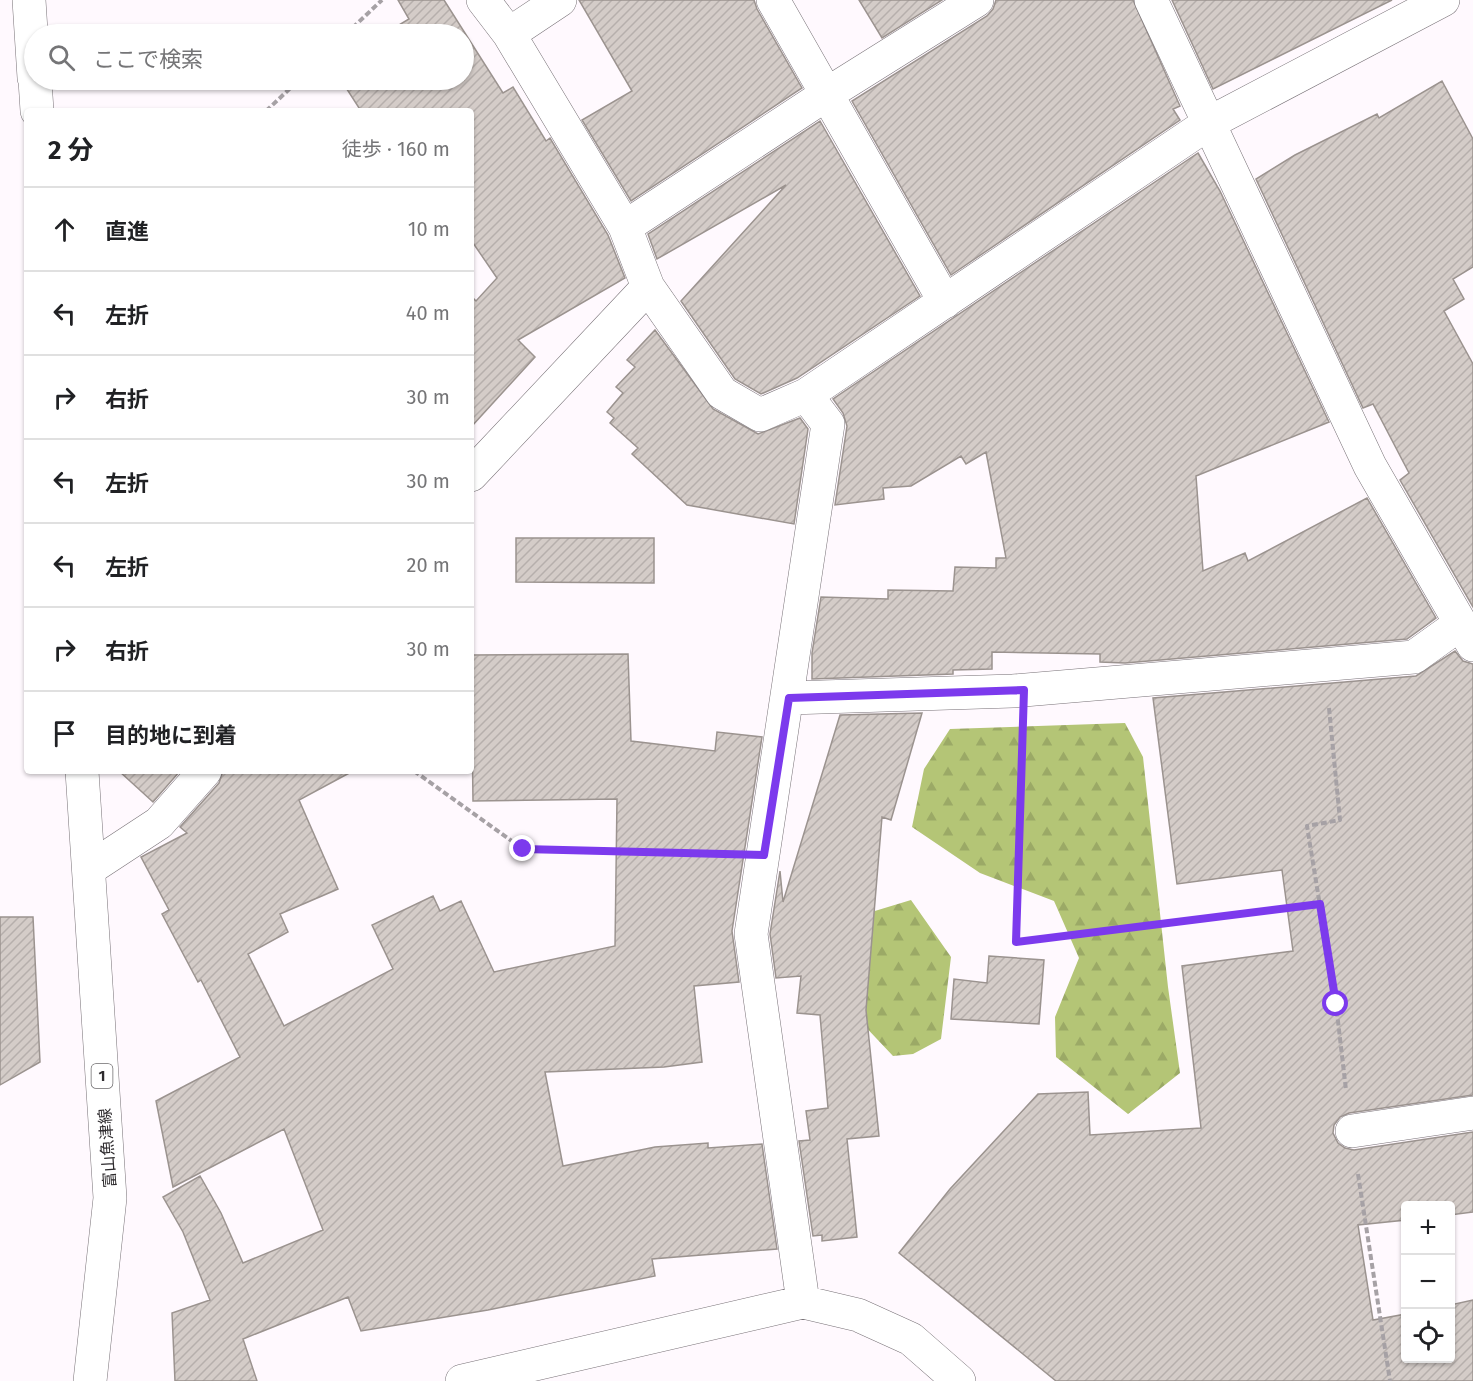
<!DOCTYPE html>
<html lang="ja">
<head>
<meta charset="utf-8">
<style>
  body { margin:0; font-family:"Fira Sans","Noto Sans JP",sans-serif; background:#f6f6f6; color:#202124 }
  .controls { position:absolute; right:18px; bottom:18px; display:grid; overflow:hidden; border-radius:6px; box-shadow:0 2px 4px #0004 }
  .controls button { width:54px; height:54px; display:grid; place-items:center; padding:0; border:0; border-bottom:2px solid #e0e0e0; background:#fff; color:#202124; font:30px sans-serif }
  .stop { position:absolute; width:18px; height:18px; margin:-14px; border:4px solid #7c3aed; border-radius:50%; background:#fff }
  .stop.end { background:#7c3aed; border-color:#fff; box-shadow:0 2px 6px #0008 }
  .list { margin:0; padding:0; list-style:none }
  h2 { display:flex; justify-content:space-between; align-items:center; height:78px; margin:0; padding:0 24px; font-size:26px }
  h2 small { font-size:20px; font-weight:400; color:#757577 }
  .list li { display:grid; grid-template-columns:39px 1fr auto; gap:18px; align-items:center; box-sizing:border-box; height:84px; padding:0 24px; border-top:2px solid #e0e0e0 }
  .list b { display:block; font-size:22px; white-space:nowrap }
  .list em { font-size:20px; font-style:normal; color:#757577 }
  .icon { flex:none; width:33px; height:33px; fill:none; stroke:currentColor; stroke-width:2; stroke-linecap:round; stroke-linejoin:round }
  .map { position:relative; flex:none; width:1473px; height:1381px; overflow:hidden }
  .search { position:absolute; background:#fff; box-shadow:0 2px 4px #0004; left:24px; top:24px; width:450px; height:66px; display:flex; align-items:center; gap:15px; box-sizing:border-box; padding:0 21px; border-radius:33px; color:#757577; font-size:22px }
  .panel { position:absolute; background:#fff; box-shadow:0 2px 4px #0004; left:24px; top:108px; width:450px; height:666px; border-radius:6px }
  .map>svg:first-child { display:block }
  .forest { fill:url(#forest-firs) }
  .building { fill:url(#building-hatch); stroke:#9b938f; stroke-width:1.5 }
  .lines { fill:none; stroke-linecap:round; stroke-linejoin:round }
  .minor-casing { stroke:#787277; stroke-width:34 }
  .major-casing { stroke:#787277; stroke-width:34 }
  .path { stroke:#a6a1a5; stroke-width:4; stroke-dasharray:6 3; stroke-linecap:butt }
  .minor { stroke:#fff; stroke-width:33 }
  .major { stroke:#fff; stroke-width:33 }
  .route { stroke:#7c3aed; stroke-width:8 }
  .labels { text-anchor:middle; stroke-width:6; stroke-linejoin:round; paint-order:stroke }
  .shield { fill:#fff; stroke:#6d6b6d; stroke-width:1.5 }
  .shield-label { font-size:15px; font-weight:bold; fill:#2e2b2e }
  .street-label { font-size:16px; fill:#2e2b2e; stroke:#fff }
</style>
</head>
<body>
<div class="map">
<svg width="1473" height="1381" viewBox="0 0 1473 1381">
  <defs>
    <pattern id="forest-firs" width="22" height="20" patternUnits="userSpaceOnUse" patternTransform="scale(1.5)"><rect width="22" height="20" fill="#b4c576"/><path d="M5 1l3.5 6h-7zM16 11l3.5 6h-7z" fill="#9ba966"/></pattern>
    <pattern id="building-hatch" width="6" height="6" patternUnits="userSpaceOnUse" patternTransform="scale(1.5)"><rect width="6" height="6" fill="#d4ccc8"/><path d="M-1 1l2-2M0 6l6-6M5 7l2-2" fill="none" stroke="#b6afac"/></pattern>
  </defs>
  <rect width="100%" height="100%" fill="#fff9fe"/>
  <path class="forest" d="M1125,723L1143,757L1168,987L1180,1073L1128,1114L1056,1057L1055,1017L1079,958L1054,901L980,873L912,827L924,769L950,729Z
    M911,900L951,957L941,1039L913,1054L893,1056L842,1002L855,917Z"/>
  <path class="building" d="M398,0H444L503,93L513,87L546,141L550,138L608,235L625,278L518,340L535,357L471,427V296L476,301L497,278L471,240V111H361L341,80H464V34H384L409,19Z
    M579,0H754L757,9L802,88L631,201L582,120L632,91Z
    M859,0H942L882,38Z
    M996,0H1133L1180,106L1173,109L1180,120L951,275L852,101L987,16L993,9Z
    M1172,0H1392L1213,89Z
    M1442,81L1473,139V267L1453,279L1464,299L1444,311L1473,364V607L1400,480L1409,473L1373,404L1363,408L1256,179L1295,155L1377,114L1379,118Z
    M820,121L920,296L797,378L761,394L735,379L681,301L786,185L657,259L648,234Z
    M1198,153L1220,191L1329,422L1196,476L1203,571L1245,553L1248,561L1367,498L1436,618L1407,639L1125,663L1100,662V654L992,652V669L953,670V674L812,679V653L821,597L888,599V590L953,591L955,567L996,568V558H1006L986,452L966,464L961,456L911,486L883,488L884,499L835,505L847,426L843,413L833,399Z
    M655,330L713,409L758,434L800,418L808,429L794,524L687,505L632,454L638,448L610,423L614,418L607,412L623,393L616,387L635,367L627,360Z
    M516,538H654V583L516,582Z
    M1455,651L1463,661L1473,664V1095L1349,1113L1340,1117L1334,1125L1333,1133L1338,1143L1345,1148L1354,1150L1473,1132V1212L1450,1215V1206H1406V1220L1358,1225L1373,1320L1406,1314V1359H1450V1305L1473,1300V1381H1056L899,1253L950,1189L1038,1094L1088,1092L1090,1135L1201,1128L1182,966L1293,951L1282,870L1177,884L1153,698L1416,676Z
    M628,654L631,741L715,751L717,732L762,737L732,931L739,982L694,986L702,1062L664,1067L545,1072L563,1166L655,1147L708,1143V1148L762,1144L777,1249L652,1259L655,1276L488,1310L361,1331L348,1297L243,1339L257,1381H175L172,1313L210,1300L183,1232L163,1197L200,1176L221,1213L243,1263L323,1230L284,1129L173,1187L156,1101L240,1057L201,980L198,982L162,914L169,910L141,857L187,833L180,827L219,783L223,771H353L299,800L338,889L280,914L288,932L248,954L284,1026L393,969L372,925L433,896L440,911L461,901L494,972L615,946L617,799L473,801L471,655Z
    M922,713L891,820L882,817L866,1010L879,1136L847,1139L857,1237L822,1241V1235L813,1236L799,1141L810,1140L806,1111L828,1108L820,1015L797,1013L801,976L776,978L770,934L780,871L783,902L840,715Z
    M119,771H180L153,802Z
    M0,917H33L40,1062L0,1085Z
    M989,956L1044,960L1039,1024L951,1019L954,979L987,983Z"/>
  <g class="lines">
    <g class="minor-casing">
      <path id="minor" d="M483,0L509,34L625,227L648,287L722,393L760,415L806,395L1209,123L1443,0
        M773,0L945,302
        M1151,0L1370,466L1473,645
        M509,34L560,0
        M625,227L827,94L977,0
        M471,475L648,287
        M789,698L1013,691L1414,657L1460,624
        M89,869L159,823L205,771
        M1352,1131L1473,1113
        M803,1302L751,934L828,424L806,395
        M462,1381L803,1302L858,1315L911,1339L959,1381"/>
    </g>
    <g class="major-casing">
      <path id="major" d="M29,0L34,78
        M35,80L37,111
        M82,771L110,1198L90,1381"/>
    </g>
    <path class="path" d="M346,34L382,0
      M266,111L299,80
      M1329,708L1340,820L1307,826L1336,1004L1346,1090
      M1023,733L1016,942L1320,904
      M414,771L523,849L722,854
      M1358,1174L1390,1381"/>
    <use href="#minor" class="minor"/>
    <use href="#major" class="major"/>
  </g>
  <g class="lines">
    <path class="route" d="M523,849L764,855L789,698L1024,690L1016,942L1320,904L1336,1004"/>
  </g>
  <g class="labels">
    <rect class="shield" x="91.5" y="1064" width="21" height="24" rx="4.5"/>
    <g class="shield-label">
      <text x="102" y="1081">1</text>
    </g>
    <g class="street-label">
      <text transform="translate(107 1148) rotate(-94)" y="6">富山魚津線</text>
    </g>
  </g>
</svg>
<div class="controls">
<button>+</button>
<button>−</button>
<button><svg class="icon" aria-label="locate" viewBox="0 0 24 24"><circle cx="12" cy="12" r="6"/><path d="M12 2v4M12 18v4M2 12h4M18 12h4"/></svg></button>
</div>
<div class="stop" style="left:1336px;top:1004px"></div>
<div class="stop end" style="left:523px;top:849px"></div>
<div class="search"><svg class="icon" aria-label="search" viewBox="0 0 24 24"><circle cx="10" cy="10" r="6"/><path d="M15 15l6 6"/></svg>ここで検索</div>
<section class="panel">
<h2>2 分<small>徒歩 · 160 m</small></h2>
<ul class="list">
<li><svg class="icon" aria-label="ahead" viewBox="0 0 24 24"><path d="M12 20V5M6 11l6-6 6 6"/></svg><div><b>直進</b></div><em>10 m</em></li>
<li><svg class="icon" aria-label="left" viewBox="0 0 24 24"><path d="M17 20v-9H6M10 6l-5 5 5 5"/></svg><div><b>左折</b></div><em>40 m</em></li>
<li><svg class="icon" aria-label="right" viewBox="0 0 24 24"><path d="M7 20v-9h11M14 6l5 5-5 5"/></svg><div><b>右折</b></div><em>30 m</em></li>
<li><svg class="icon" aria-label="left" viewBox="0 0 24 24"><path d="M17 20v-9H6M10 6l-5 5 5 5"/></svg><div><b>左折</b></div><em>30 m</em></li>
<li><svg class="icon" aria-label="left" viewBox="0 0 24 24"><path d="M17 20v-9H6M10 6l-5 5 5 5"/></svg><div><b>左折</b></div><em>20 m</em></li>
<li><svg class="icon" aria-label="right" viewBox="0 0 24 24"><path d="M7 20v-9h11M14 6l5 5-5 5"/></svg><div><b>右折</b></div><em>30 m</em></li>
<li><svg class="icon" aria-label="arrive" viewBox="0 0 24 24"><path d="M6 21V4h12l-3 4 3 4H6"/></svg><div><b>目的地に到着</b></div></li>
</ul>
</section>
</div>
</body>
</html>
